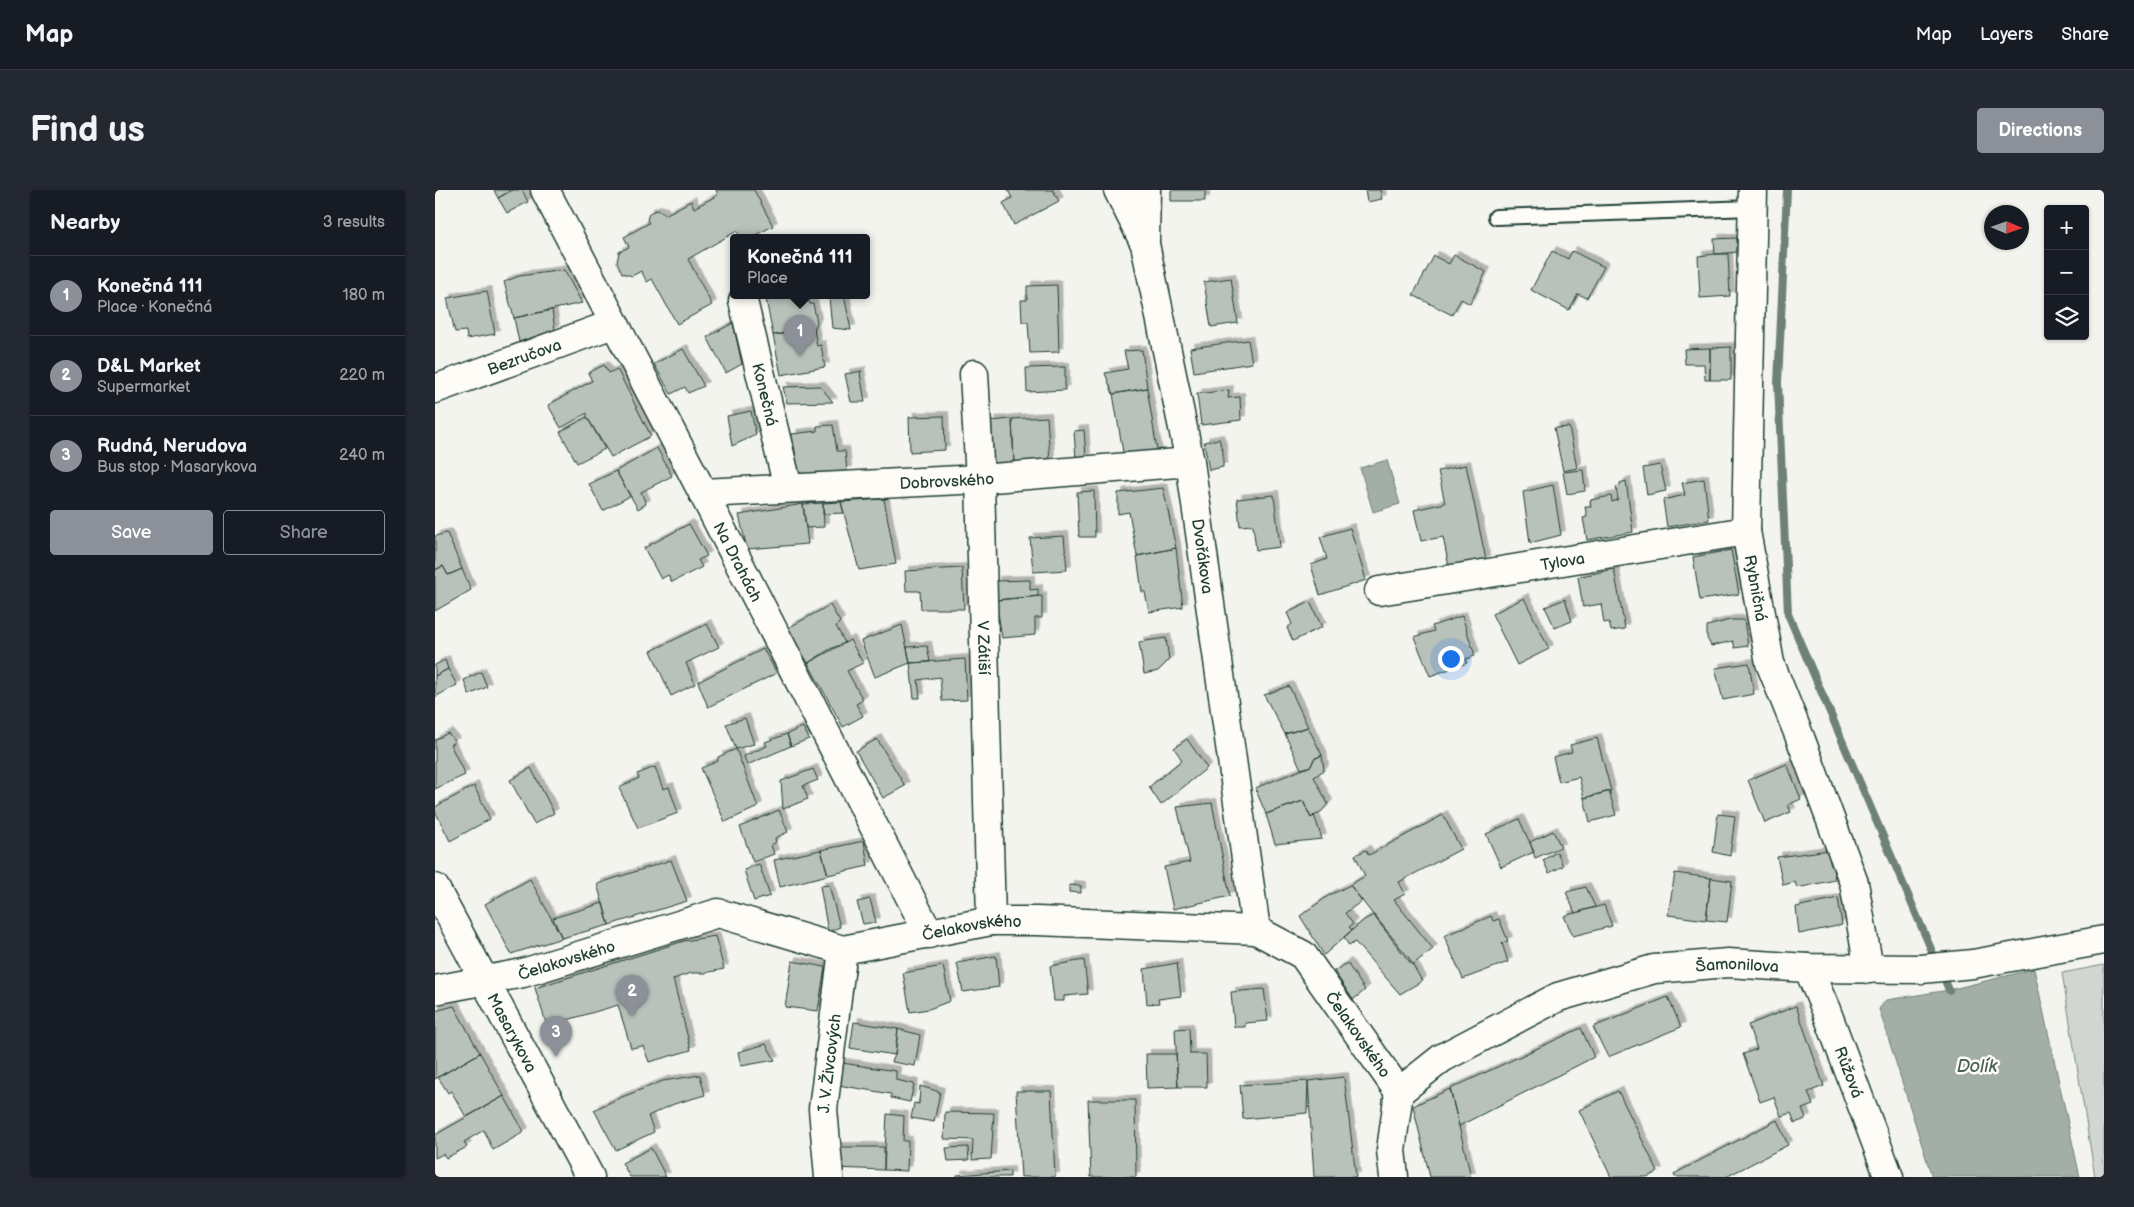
<!DOCTYPE html>
<html lang="en">
<head>
<meta charset="utf-8">
<style>
  body { margin:0; font-family:"Balsamiq Sans",sans-serif; background:#242831; color:#f1f3f6 }
  .controls { position:absolute; right:15px; top:15px; display:grid; overflow:hidden; border-radius:5px; box-shadow:0 1px 4px #0004 }
  .controls button { width:45px; height:45px; display:grid; place-items:center; padding:0; border:0; border-bottom:1px solid #363941; background:#171b24; color:#f1f3f6; font:25px sans-serif }
  .compass { position:absolute; left:1549px; top:15px; width:45px; height:45px; border-radius:50%; background:#171b24; box-shadow:0 1px 4px #0004; rotate:92deg }
  .you { position:absolute; left:1015px; top:468px; width:18px; height:18px; margin:-12px; border:4px solid #fff; border-radius:50%; background:#1a73e8; box-shadow:0 0 0 8px #1a73e833 }
  .badge { display:grid; place-items:center; width:32px; height:32px; border-radius:50%; background:#8c9099; color:#fff; font-size:16px; font-weight:700 }
  .pin { position:absolute; translate:-50% -41px; filter:drop-shadow(0 1px 2px #0008) }
  .pin::after { content:''; position:absolute; top:26px; width:18px; height:15px; background:inherit; clip-path:polygon(0 0,100% 0,50% 100%) }
  .popup { position:absolute; left:295px; top:44px; width:140px; height:65px; box-sizing:border-box; display:grid; place-content:center; border-radius:5px; background:#171b24; filter:drop-shadow(0 1px 4px #0005); font-size:16px; white-space:nowrap; color:#9ea1a6 }
  .popup b { font-size:19px; color:#f1f3f6 }
  .popup::after { content:''; position:absolute; left:50%; top:100%; margin-left:-10px; border:10px solid transparent; border-top-color:#171b24 }
  .list { margin:0; padding:0; list-style:none }
  h2 { display:flex; justify-content:space-between; align-items:center; height:65px; margin:0; padding:0 20px; font-size:21px }
  h2 small { font-size:16px; font-weight:400; color:#9ea1a6 }
  .list li { display:grid; grid-template-columns:32px 1fr auto; gap:15px; align-items:center; box-sizing:border-box; height:80px; padding:0 20px; border-top:1px solid #363941 }
  .list b { display:block; font-size:19px; white-space:nowrap }
  .list p { margin:0; font-size:16px; white-space:nowrap; color:#9ea1a6 }
  .list em { font-size:16px; font-style:normal; color:#9ea1a6 }
  .actions { display:flex; gap:10px; padding:15px 20px }
  .actions a { flex:1; padding:11px 0; border:1px solid #8c9099; border-radius:5px; text-align:center; font-size:18px; color:#8c9099 }
  .actions .main { background:#8c9099; color:#fff }
  .icon { flex:none; width:28px; height:28px; fill:none; stroke:currentColor; stroke-width:2; stroke-linecap:round; stroke-linejoin:round }
  .map { position:relative; flex:none; width:1669px; height:987px; overflow:hidden; border-radius:5px }
  header { display:flex; align-items:center; gap:30px; box-sizing:border-box; height:70px; padding:0 25px; background:#171b24; border-bottom:1px solid #363941 }
  header strong { font-size:24px }
  nav { display:flex; gap:28px; margin-inline-start:auto; font-size:18px }
  .intro { display:flex; align-items:center; justify-content:space-between; box-sizing:border-box; height:120px; padding:0 30px }
  h1 { margin:0; font-size:35px }
  .button { padding:12px 22px; border-radius:5px; background:#8c9099; color:#fff; font-size:18px; font-weight:700 }
  main { display:flex; gap:30px; padding:0 30px }
  aside { flex:1; background:#171b24; border-radius:5px; box-shadow:0 1px 4px #0004 }
  .map>svg:first-child { display:block }
  .green { fill:#d1d6d1; stroke:#788a82 }
  .water { fill:#a3aea7; stroke:#6e8179 }
  .lines { fill:none; stroke-linecap:round; stroke-linejoin:round }
  .stream { stroke:#6e8179; stroke-width:8 }
  .building { fill:#b9c1bb; stroke:#1f3d34; filter:url(#shadow) }
  .service-casing { stroke:#1f3d34; stroke-width:18 }
  .minor-casing { stroke:#1f3d34; stroke-width:31 }
  .tertiary-casing { stroke:#1f3d34; stroke-width:31 }
  .secondary-casing { stroke:#1f3d34; stroke-width:31 }
  .service { stroke:#fdfcf7; stroke-width:14 }
  .minor { stroke:#fdfcf7; stroke-width:28 }
  .tertiary { stroke:#fdfcf7; stroke-width:28 }
  .secondary { stroke:#fdfcf7; stroke-width:28 }
  .labels { text-anchor:middle; stroke-width:5; stroke-linejoin:round; paint-order:stroke }
  .street-label { font-size:16px; fill:#1f3d34; stroke:#fdfcf7 }
  .water-label { font-size:18px; font-style:italic; fill:#475f56; stroke:#fdfcf7 }
</style>
</head>
<body>
<header>
<strong>Map</strong>
<nav><a>Map</a><a>Layers</a><a>Share</a></nav>
</header>
<div class="intro"><h1>Find us</h1><a class="button">Directions</a></div>
<main>
<aside>
<h2>Nearby<small>3 results</small></h2>
<ul class="list">
<li><span class="badge">1</span><div><b>Konečná 111</b><p>Place · Konečná</p></div><em>180 m</em></li>
<li><span class="badge">2</span><div><b>D&amp;L Market</b><p>Supermarket</p></div><em>220 m</em></li>
<li><span class="badge">3</span><div><b>Rudná, Nerudova</b><p>Bus stop · Masarykova</p></div><em>240 m</em></li>
</ul>
<div class="actions"><a class="main">Save</a><a>Share</a></div>
</aside>
<div class="map">
<svg width="1669" height="987" viewBox="0 0 1669 987">
  <defs>
    <filter id="shadow"><feDropShadow dx="4.5" dy="-4.5" stdDeviation="0" flood-color="#0004"/></filter>
  </defs>
  <rect width="100%" height="100%" fill="#f4f4ef"/>
  <filter id="ink" filterUnits="userSpaceOnUse"><feTurbulence type="fractalNoise" baseFrequency=".02" numOctaves="2"/><feDisplacementMap in="SourceGraphic" scale="10" xChannelSelector="R" yChannelSelector="G"/><feConvolveMatrix kernelMatrix="1 2 1 2 8 2 1 2 1" color-interpolation-filters="sRGB"/></filter>
  <g filter="url(#ink)">
    <path class="green" d="M1669,775V987H1660L1627,783Z"/>
    <path class="water" d="M952,270L965,314L938,322L925,278Z
      M1599,779L1645,987H1497L1444,819L1451,810L1514,800Z"/>
    <g class="lines">
      <path class="stream" d="M1352,0L1343,193L1353,424L1502,773
        M1507,783L1514,800"/>
    </g>
    <path class="building" d="M59,0H77L63,8Z
      M77,0H87L93,12L72,23L63,8Z
      M281,0H319L338,36L317,47H305L302,41L253,69L277,115L242,134L217,89L212,92L206,81L197,86L187,83L182,72L184,62L194,57L189,47L214,33L212,30L214,23L221,20L228,22L230,25L256,11L259,18L283,5Z
      M573,0H618L624,11L579,35L568,13L577,8Z
      M736,0H770V11H736Z
      M930,0H945L947,9L932,12Z
      M1302,48L1303,62L1280,64L1279,49Z
      M1117,61L1133,69L1137,61L1169,77L1152,108L1143,104L1134,120L1096,100Z
      M1280,64H1293L1295,106L1265,108L1263,66Z
      M1019,65L1051,82L1035,114L1026,109L1017,125L978,105L999,66L1014,74Z
      M129,80L147,113L79,128L69,92L84,86Z
      M796,88L803,133L776,137L769,92Z
      M622,95L624,162L595,163L593,132H587L586,110H592V96Z
      M52,101L60,144L32,149L31,141L20,142L12,108Z
      M353,105L372,106L375,114H378L382,132L379,140L338,145L331,109Z
      M389,105H409L416,140L397,138L394,107H390Z
      M117,120L120,140L84,152L79,128Z
      M298,133L307,174L291,183L272,147Z
      M379,140L382,156L386,155L390,177L346,185L338,145Z
      M813,150L817,173L759,182L755,158Z
      M1296,157V190H1275V158Z
      M1275,158V190H1270L1269,174H1250L1249,159Z
      M248,159L269,196L253,203L250,197L236,204L219,174Z
      M707,160L712,198L678,204L670,183L693,179L689,161Z
      M169,175L174,183L182,179L216,246L176,267L152,227V223L126,238L113,215L157,191L153,183Z
      M630,177V200L592,202L591,178Z
      M427,181L425,183L430,212H416L410,184Z
      M385,196L398,212L352,213L348,197Z
      M712,198L723,266L689,268L678,204Z
      M794,200L793,208L805,207L806,230L766,235L762,204Z
      M316,221L321,245L297,256L292,226Z
      M509,226L510,260L475,262L474,227Z
      M152,227L170,259L142,273L125,242Z
      M612,227L615,271L579,273L577,229Z
      M577,229L579,273L559,274L556,231Z
      M398,235L402,261H410L412,281L364,285L357,244L382,241V236Z
      M1134,237L1142,278L1128,281L1119,238Z
      M649,240L651,268L641,269L639,241Z
      M784,249L788,261V277L774,280L769,252Z
      M222,258L237,286L206,302L211,314L203,319L181,281Z
      M1031,275L1051,370L1014,377L1008,347L986,351L979,320L1010,313L1003,281Z
      M1225,275L1231,301L1212,305L1208,278Z
      M1148,280L1150,301L1132,304L1128,282Z
      M181,281L195,306L168,321L154,294Z
      M1269,289L1274,330L1232,337L1228,310L1250,305L1247,293Z
      M1191,291L1198,342L1152,350L1148,328L1152,327L1150,317H1156L1155,310L1176,306L1177,312L1183,310L1181,297L1185,296V293Z
      M1118,295L1126,345L1095,353L1088,302Z
      M728,298L741,358L702,366L694,322L683,324V303Z
      M659,301L660,347H644L642,302Z
      M839,305L845,357L821,360L818,335L805,336L802,309Z
      M449,309L461,374L424,380L406,312Z
      M406,312L409,323L388,324V313Z
      M388,313L389,337L371,338L368,314Z
      M368,314L373,354L312,359L304,325Z
      M254,334L272,366L263,370L267,377L237,392L233,385L226,389L209,358Z
      M915,338L931,390L885,405L876,375L892,369L885,347Z
      M12,343L27,379L13,385L8,376L0,380V346Z
      M629,346L632,380L598,382L595,348Z
      M741,358L748,417L714,422L710,402H707L702,366Z
      M1296,360L1304,404L1265,410L1258,367Z
      M8,376L13,385L27,379L36,400L0,421V380Z
      M527,378L529,419H486L485,401H471L470,381Z
      M1179,379L1190,439L1176,441L1174,432L1169,433L1166,414L1148,417L1143,387Z
      M595,390V400L603,399V406L561,410L560,391Z
      M607,406V428H600V445L567,448L561,410Z
      M1089,408L1114,459L1082,475L1057,424Z
      M1130,409L1137,431L1120,438L1110,417Z
      M875,412L887,437L858,451L852,438L857,434L852,423Z
      M395,415L405,432L401,436L410,453L395,459L373,473L353,438Z
      M1027,426L1040,466L1031,469L1032,473L995,486L979,447L999,441L997,436Z
      M1295,430H1309L1313,456L1300,458L1298,451L1276,456L1272,448V436Z
      M272,434L284,457L251,473L260,494L236,506L216,461Z
      M467,435L475,473L440,487L426,451Z
      M731,448L734,470L723,481L709,484L704,452Z
      M415,450L428,473L412,481L428,510L421,514L428,526L408,537L373,473Z
      M492,456L495,472L475,473L472,457Z
      M328,459L342,483L273,517L263,492Z
      M530,469L532,510L507,511L505,487L483,490L485,508H479L475,473Z
      M10,470L13,479L0,486V475Z
      M1314,473L1319,504L1288,510L1280,478Z
      M13,479L22,495L0,507V486Z
      M46,482L52,497L34,505L29,490Z
      M854,496L873,537L850,544L829,505Z
      M310,528L319,554L301,559L291,534Z
      M368,537L374,549L356,556L352,544Z
      M873,537L887,565L879,569L876,576L866,579L850,544Z
      M13,543L20,552L15,554L30,585L0,599V550Z
      M352,544L356,556L312,575L309,566L332,556L330,552Z
      M1162,548L1176,601L1149,608L1144,587L1124,592L1118,567L1137,562L1135,555Z
      M442,549L470,596L448,608L421,561Z
      M752,549L772,578L726,615L714,597L747,570L739,558Z
      M301,559L323,617L290,632L266,578L283,571V567Z
      M887,565L889,580L879,587L893,614L887,621L876,628L868,611L831,624L820,598L876,576L879,569Z
      M1352,574L1366,609L1353,615L1356,622L1330,633L1313,590Z
      M220,577L228,599L234,597L243,623L203,638L184,598L204,588L202,584Z
      M96,578L119,623L99,634L75,590Z
      M378,579L383,590L368,596L373,609L348,619L346,591Z
      M39,596L55,629L15,651L0,621V617Z
      M1174,601L1181,625L1155,632L1149,608Z
      M868,611L876,628L879,625L887,649L840,654L831,624Z
      M777,613L795,706L738,719L729,677L755,672L742,617Z
      M344,620L353,642L340,648L341,652L336,655L339,664L318,672L305,637Z
      M1283,624L1300,626L1295,666L1278,662Z
      M1008,625L1026,659L964,692L970,704L959,710L998,759L977,775L915,695L930,686L920,665L931,660L934,665Z
      M1084,629L1099,662L1066,677L1051,644Z
      M1118,641L1126,657L1100,668L1095,652Z
      M429,651L433,676L393,685L386,660Z
      M386,660L393,685L345,697L339,670Z
      M1395,660L1400,690L1362,698L1360,692L1348,695L1342,667Z
      M1122,662L1128,676L1114,683L1108,670Z
      M236,670L252,711L174,735L162,694Z
      M324,674L335,706L319,711L309,680Z
      M1240,683L1276,688L1271,730L1233,725Z
      M1276,688L1297,691L1292,732L1271,730Z
      M95,689L127,748L76,764L50,714Z
      M394,695L405,737L393,742L385,696Z
      M634,695L646,696V703L634,702Z
      M915,695L927,711L910,723L918,734L914,737L917,740L889,765L865,726L893,706Z
      M1151,697L1160,717L1140,723L1131,702Z
      M1403,708L1407,735L1364,744L1361,717Z
      M435,709L441,732L428,734L422,712Z
      M168,713L174,735L127,748L118,728Z
      M1169,715L1177,736L1138,746L1129,726Z
      M939,725L974,768L987,791L965,804L920,752L914,756L909,747L929,730Z
      M1056,726L1058,731L1064,729L1073,751L1067,753L1073,772L1028,789L1009,746Z
      M280,746L289,779L270,783H256L238,789L256,860L214,872L208,856L196,858L183,815L112,836L100,798L249,751Z
      M561,766L564,797L528,802L522,773Z
      M649,770L653,804L629,806V811H619L615,776Z
      M357,771L390,777L383,821L350,817Z
      M742,773L746,806L723,809L724,813L712,814L709,779Z
      M912,773L930,800L918,810L899,781Z
      M508,776L515,811L494,819L475,822L468,783Z
      M829,799L833,831L810,833V837H799L796,802Z
      M1233,807L1246,837L1173,867L1158,837Z
      M19,816L45,863L0,889V821Z
      M1361,816L1389,896L1373,902L1378,915L1367,919L1371,929L1360,933L1356,923L1346,926L1339,907L1325,912L1308,864L1322,859L1313,835Z
      M419,832L463,839L460,865L415,858Z
      M754,838L755,864H771L772,897H743L740,839Z
      M1146,838L1159,867L1024,936L1015,899Z
      M463,839L485,845L480,876L457,872L460,865Z
      M331,854L340,870L306,876L303,862Z
      M45,863L69,906L31,927L16,901L13,903L3,887Z
      M711,864H741L743,897L712,898Z
      M400,872L461,881V890L479,894L475,912L456,908V904L397,894Z
      M265,885L270,905L239,914L213,926L219,942L181,960L159,920L182,909L228,891Z
      M909,887L921,987H879L873,891Z
      M873,891L872,923L808,929L805,895Z
      M485,896L505,902L499,932L476,928L479,913L484,914Z
      M1015,899L1024,936L1036,987H995L978,916Z
      M581,901H616L620,987H586Z
      M1183,901L1223,982L1212,987H1176L1144,920Z
      M69,906L89,942L58,960L49,940L29,952L32,957L11,968L8,964L0,968V945Z
      M653,910H700L701,987H656Z
      M510,922L559,923L556,969L537,970L538,950L509,949Z
      M452,924L469,926L468,951H473L472,981L449,980Z
      M1342,930L1353,955L1291,987H1240L1239,984Z
      M402,957H449V980L401,978Z
      M533,957L534,970L513,971L511,958Z
      M216,958L231,987H195L187,973Z
      M575,981V987H522V985Z"/>
    <g class="lines">
      <g class="service-casing">
        <path id="service" d="M1061,27L1317,18"/>
      </g>
      <g class="minor-casing">
        <g id="minor">
          <path id="s1" d="M110,0L268,303L494,744"/>
          <path id="s2" d="M683,0L710,54L755,272L821,740"/>
          <path id="s3" d="M1318,0L1311,341L1335,473L1366,550L1419,693L1434,779"/>
          <path d="M710,50L711,0"/>
          <path id="s4" d="M308,111L353,298"/>
          <path id="s5" d="M539,184L545,289L556,731"/>
          <path id="s6" d="M0,199L178,134"/>
          <path id="s7" d="M268,303L545,289L755,272"/>
          <path id="s8" d="M944,401L1311,341"/>
          <path id="s9" d="M1373,778L1391,820L1454,987"/>
          <path id="s10" d="M0,800L88,783L283,723L408,760L556,731H602L821,740L868,765L964,902"/>
          <path id="s11" d="M394,987L388,919L408,760"/>
        </g>
      </g>
      <g class="tertiary-casing">
        <g id="tertiary">
          <path id="s12" d="M959,987L956,960L964,902L1007,868L1123,807L1219,779L1293,773L1373,778L1486,779L1538,774L1669,750"/>
        </g>
      </g>
      <g class="secondary-casing">
        <g id="secondary">
          <path id="s13" d="M0,698L155,987"/>
        </g>
      </g>
      <use href="#service" class="service"/>
      <use href="#minor" class="minor"/>
      <use href="#tertiary" class="tertiary"/>
      <use href="#secondary" class="secondary"/>
    </g>
  </g>
  <g class="labels">
    <g class="street-label">
      <text dy="6" stroke="none"><textPath href="#s6" startOffset="95">Bezručova</textPath></text>
      <text dy="6" stroke="none"><textPath href="#s4" startOffset="96">Konečná</textPath></text>
      <text dy="6" stroke="none"><textPath href="#s7" startOffset="244">Dobrovského</textPath></text>
      <text dy="6" stroke="none"><textPath href="#s2" startOffset="378">Dvořákova</textPath></text>
      <text dy="6" stroke="none"><textPath href="#s1" startOffset="419">Na Drahách</textPath></text>
      <text dy="6" stroke="none"><textPath href="#s8" startOffset="186">Tylova</textPath></text>
      <text dy="6" stroke="none"><textPath href="#s3" startOffset="399">Rybničná</textPath></text>
      <text dy="6" stroke="none"><textPath href="#s5" startOffset="274">V Zátiší</textPath></text>
      <text dy="6" stroke="none"><textPath href="#s10" startOffset="555">Čelakovského</textPath></text>
      <text dy="6" stroke="none"><textPath href="#s10" startOffset="135">Čelakovského</textPath></text>
      <text dy="6" stroke="none"><textPath href="#s12" startOffset="455">Šamonilova</textPath></text>
      <text dy="6" stroke="none"><textPath href="#s13" startOffset="164">Masarykova</textPath></text>
      <text dy="6" stroke="none"><textPath href="#s10" startOffset="990">Čelakovského</textPath></text>
      <text dy="6" stroke="none"><textPath href="#s11" startOffset="114">J. V. Živcových</textPath></text>
      <text dy="6" stroke="none"><textPath href="#s9" startOffset="112">Růžová</textPath></text>
    </g>
    <g class="water-label">
      <text x="1542" y="882">Dolík</text>
    </g>
  </g>
</svg>
<div class="controls">
<button>+</button>
<button>−</button>
<button><svg class="icon" aria-label="layers" viewBox="0 0 24 24"><path d="M12 4l9 5-9 5-9-5zM3 14l9 5 9-5"/></svg></button>
</div>
<svg class="compass" viewBox="-18 -18 36 36"><path d="M0-13l5 13h-10z" fill="#e53935"/><path d="M0 13l5-13h-10z" fill="#9ea1a6"/></svg>
<div class="you"></div>
<div class="pin badge" style="left:365px;top:166px">1</div>
<div class="popup"><b>Konečná 111</b>Place</div>
<div class="pin badge" style="left:197px;top:826px">2</div>
<div class="pin badge" style="left:121px;top:867px">3</div>
</div>
</main>
</body>
</html>
